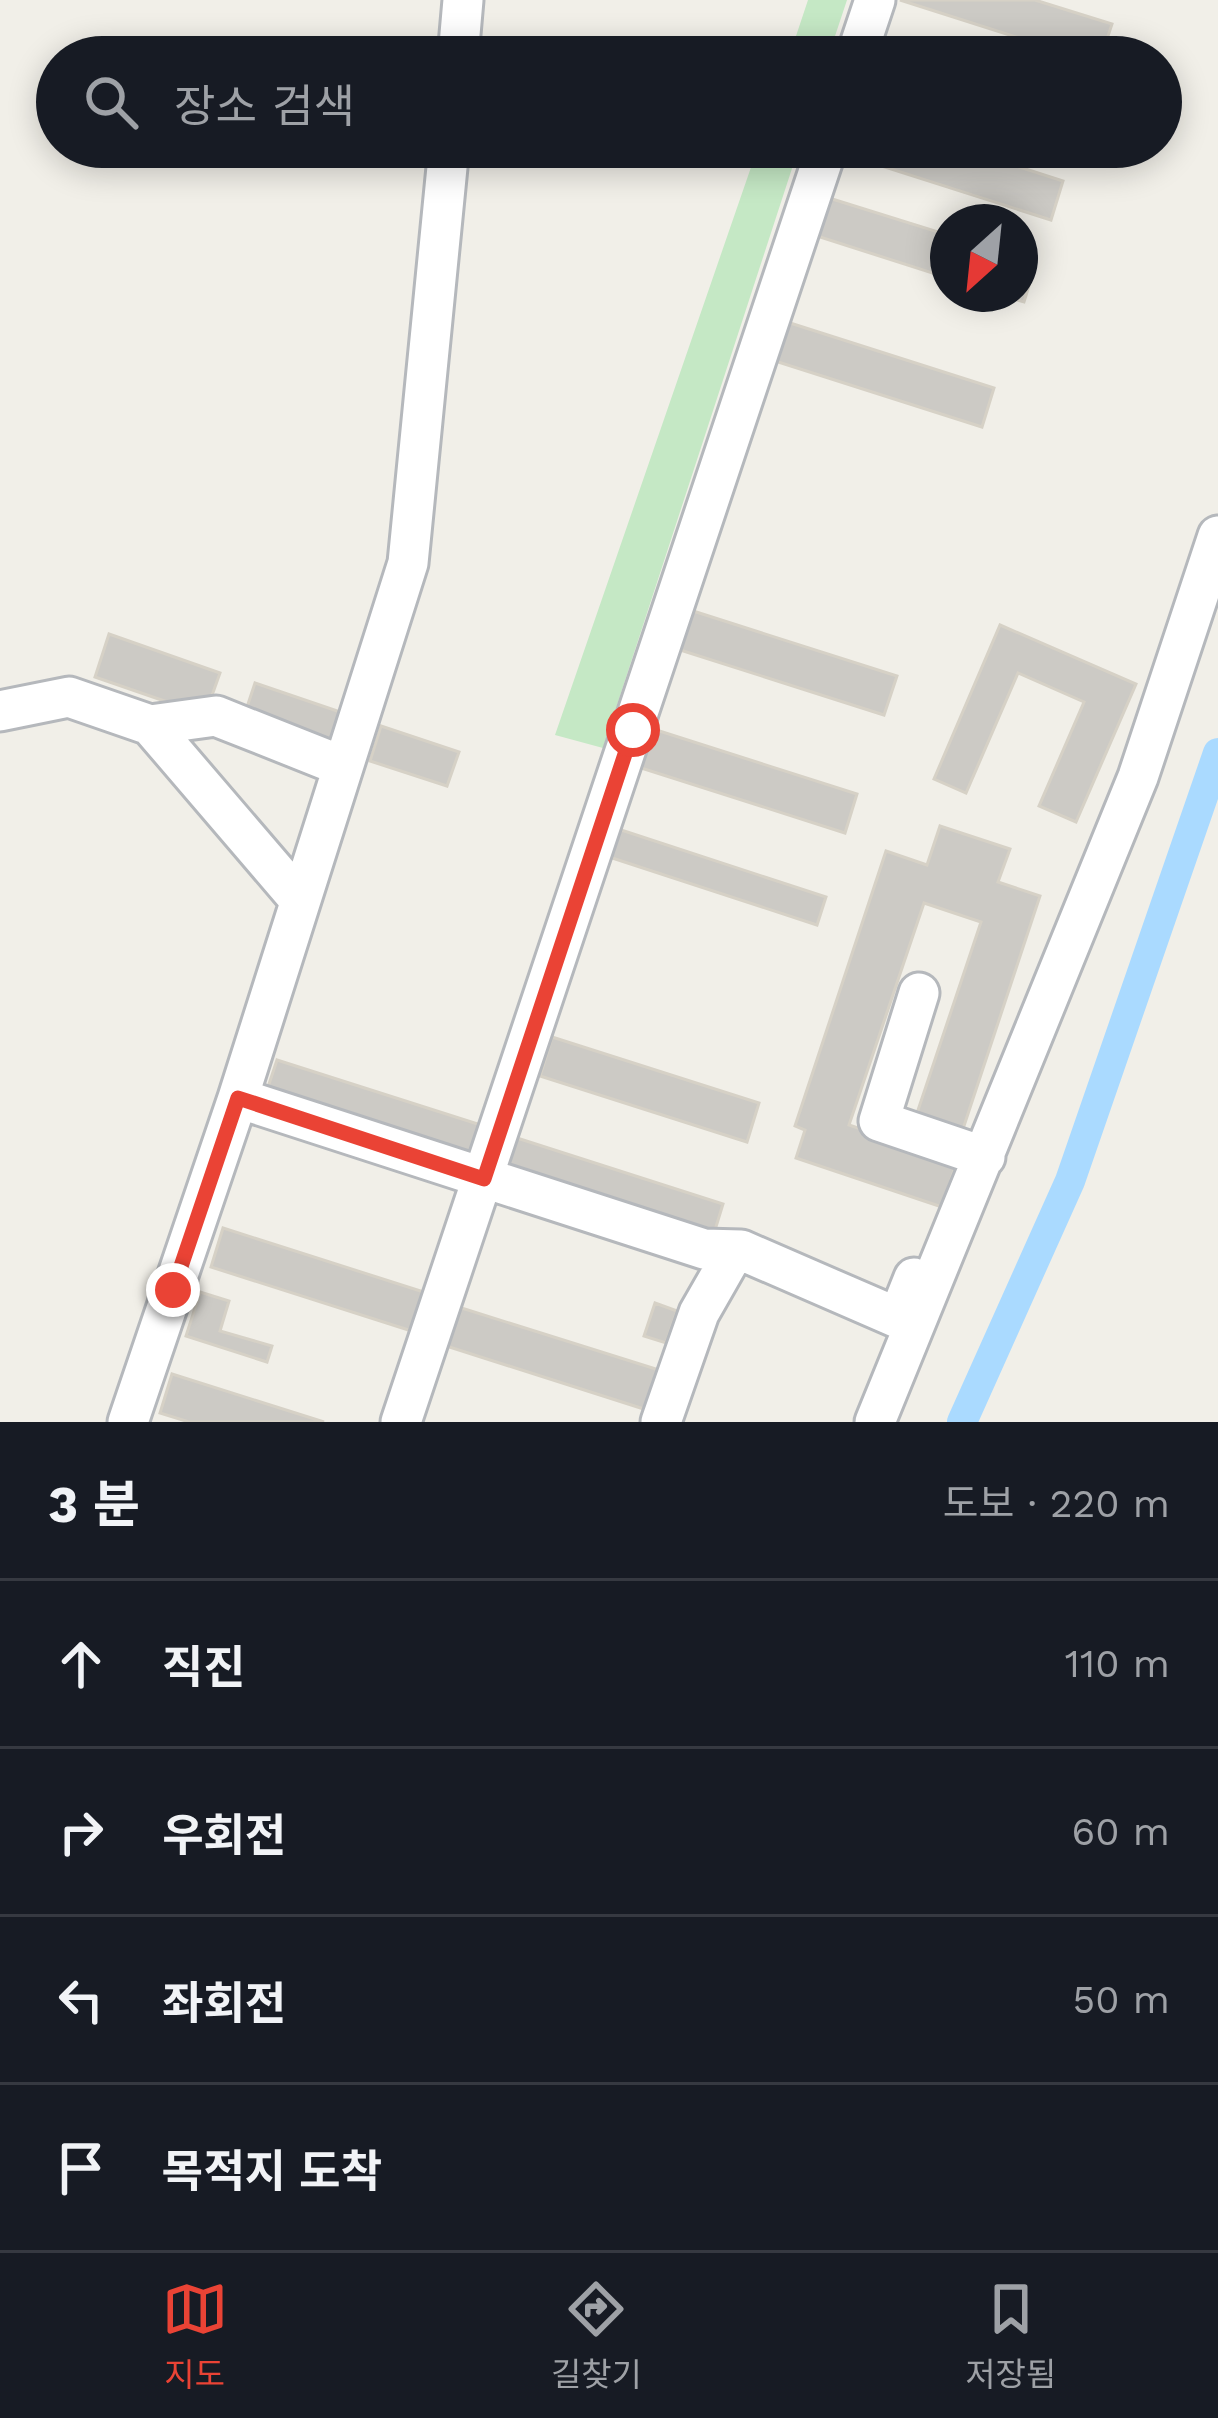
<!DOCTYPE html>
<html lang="ko">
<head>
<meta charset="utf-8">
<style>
  body { margin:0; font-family:"Work Sans","Noto Sans KR",sans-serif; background:#20242c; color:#f1f3f6 }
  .compass { position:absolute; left:930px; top:204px; width:108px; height:108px; border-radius:50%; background:#171b24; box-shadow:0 6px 30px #0003; rotate:207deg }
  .stop { position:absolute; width:36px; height:36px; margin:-27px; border:9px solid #ea4335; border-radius:50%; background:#fff }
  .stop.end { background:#ea4335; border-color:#fff; box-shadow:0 3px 12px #0008 }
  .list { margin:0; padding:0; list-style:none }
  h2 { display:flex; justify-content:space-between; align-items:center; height:156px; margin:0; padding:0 48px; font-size:51px }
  h2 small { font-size:39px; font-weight:400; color:#9ea1a6 }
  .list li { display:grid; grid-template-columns:78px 1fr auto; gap:36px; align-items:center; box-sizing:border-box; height:168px; padding:0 48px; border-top:3px solid #363941 }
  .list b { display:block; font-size:45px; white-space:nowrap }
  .list em { font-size:39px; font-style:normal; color:#9ea1a6 }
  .icon { flex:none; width:66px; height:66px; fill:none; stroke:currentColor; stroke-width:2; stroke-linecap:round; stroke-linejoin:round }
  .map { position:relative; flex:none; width:1218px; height:1422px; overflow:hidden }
  .search { position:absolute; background:#171b24; box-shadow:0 6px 30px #0003; left:36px; right:36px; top:36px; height:132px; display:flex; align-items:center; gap:30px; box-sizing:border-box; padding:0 42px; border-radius:66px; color:#9ea1a6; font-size:45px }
  .sheet { height:828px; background:#171b24 }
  nav { display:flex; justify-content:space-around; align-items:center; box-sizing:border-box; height:168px; border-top:3px solid #363941; background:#171b24; font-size:33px; color:#9ea1a6 }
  nav a { display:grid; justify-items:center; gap:6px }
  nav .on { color:#ea4335 }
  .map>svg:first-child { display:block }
  .green { fill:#c5e8c5 }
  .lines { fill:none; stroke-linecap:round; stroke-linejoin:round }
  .canal { stroke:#aadaff; stroke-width:30 }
  .building { fill:#cccac5; stroke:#d6d1c6; stroke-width:3 }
  .minor-casing { stroke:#b5b8bc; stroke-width:45 }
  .minor { stroke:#fff; stroke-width:39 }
  .route { stroke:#ea4335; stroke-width:15 }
</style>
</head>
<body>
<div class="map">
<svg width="1218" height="1422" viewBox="0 0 1218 1422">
  <rect width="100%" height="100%" fill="#f1efe8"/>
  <path class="green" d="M808,0H847L828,57H789Z
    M758,147H799L603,748L555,735Z"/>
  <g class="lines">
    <path class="canal" d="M962,1422L1070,1181L1218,753"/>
  </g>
  <path class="building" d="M900,0H1035L1112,24L1101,57H1079Z
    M846,147H957L1063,181L1051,220L844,154Z
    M829,198L948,235V278L817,236Z
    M1020,258L1036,263L1024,302L997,294H1020Z
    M787,322L994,388L982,427L775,361Z
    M690,610L897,676L884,715L677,649Z
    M1000,625L1136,684L1076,822L1039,806L1084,702L1018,673L966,793L934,779Z
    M109,634L220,673L205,715L95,677Z
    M255,683L349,715L338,748L244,716Z
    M381,726L459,752L447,786L370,761Z
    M650,728L857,794L845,833L638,767Z
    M940,826L1010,849L998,882L1040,896L958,1144L912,1128L981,922L924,903L849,1125L957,1161L942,1207L796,1158L805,1130L795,1126L886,851L927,865Z
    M612,827L826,897L817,925L603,855Z
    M552,1037L759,1103L747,1142L540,1076Z
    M277,1060L484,1126L471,1165L264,1099Z
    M517,1138L723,1204L711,1243L504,1177Z
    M223,1228L430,1294L418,1333L211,1267Z
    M200,1292L229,1301L220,1331L272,1346L267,1362L186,1336Z
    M655,1303L677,1311L666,1343L644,1336Z
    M452,1305L659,1370L647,1410L440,1344Z
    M172,1374L324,1422H189L160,1413Z"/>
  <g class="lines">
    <g class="minor-casing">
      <path id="minor" d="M458,57L463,0
        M856,57L875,0
        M0,711L69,697L150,725L299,899
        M150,725L216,716L342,766
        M919,993L879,1121L985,1157
        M238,1098L704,1249L741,1250L898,1318L914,1278
        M128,1422L238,1098L408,563L449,147
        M401,1422L827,147
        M661,1422L699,1313L735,1250
        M875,1422L1138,777L1218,536"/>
    </g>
    <use href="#minor" class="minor"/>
  </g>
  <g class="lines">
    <path class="route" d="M173,1290L238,1098L484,1179L633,730"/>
  </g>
</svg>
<svg class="compass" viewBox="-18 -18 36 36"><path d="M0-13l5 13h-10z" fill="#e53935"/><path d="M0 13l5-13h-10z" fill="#9ea1a6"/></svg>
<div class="stop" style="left:633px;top:730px"></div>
<div class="stop end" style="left:173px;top:1290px"></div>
<div class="search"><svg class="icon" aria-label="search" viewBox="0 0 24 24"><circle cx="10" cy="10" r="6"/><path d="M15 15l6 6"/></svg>장소 검색</div>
</div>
<section class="sheet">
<h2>3 분<small>도보 · 220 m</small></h2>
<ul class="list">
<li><svg class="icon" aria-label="ahead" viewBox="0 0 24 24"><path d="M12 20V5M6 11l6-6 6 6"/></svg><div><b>직진</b></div><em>110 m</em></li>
<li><svg class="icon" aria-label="right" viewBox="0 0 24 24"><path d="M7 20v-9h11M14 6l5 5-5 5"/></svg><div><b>우회전</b></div><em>60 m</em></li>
<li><svg class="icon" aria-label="left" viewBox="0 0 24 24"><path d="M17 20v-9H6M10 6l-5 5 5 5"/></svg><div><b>좌회전</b></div><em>50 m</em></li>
<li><svg class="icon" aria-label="arrive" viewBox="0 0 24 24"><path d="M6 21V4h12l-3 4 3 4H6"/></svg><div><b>목적지 도착</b></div></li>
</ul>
</section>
<nav>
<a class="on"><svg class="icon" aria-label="map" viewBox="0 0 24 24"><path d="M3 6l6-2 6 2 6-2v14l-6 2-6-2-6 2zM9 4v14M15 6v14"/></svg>지도</a>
<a><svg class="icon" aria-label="directions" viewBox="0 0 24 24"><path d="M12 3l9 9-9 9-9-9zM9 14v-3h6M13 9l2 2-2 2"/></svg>길찾기</a>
<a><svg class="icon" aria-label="saved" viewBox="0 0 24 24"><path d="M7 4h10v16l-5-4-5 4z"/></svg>저장됨</a>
</nav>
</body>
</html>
